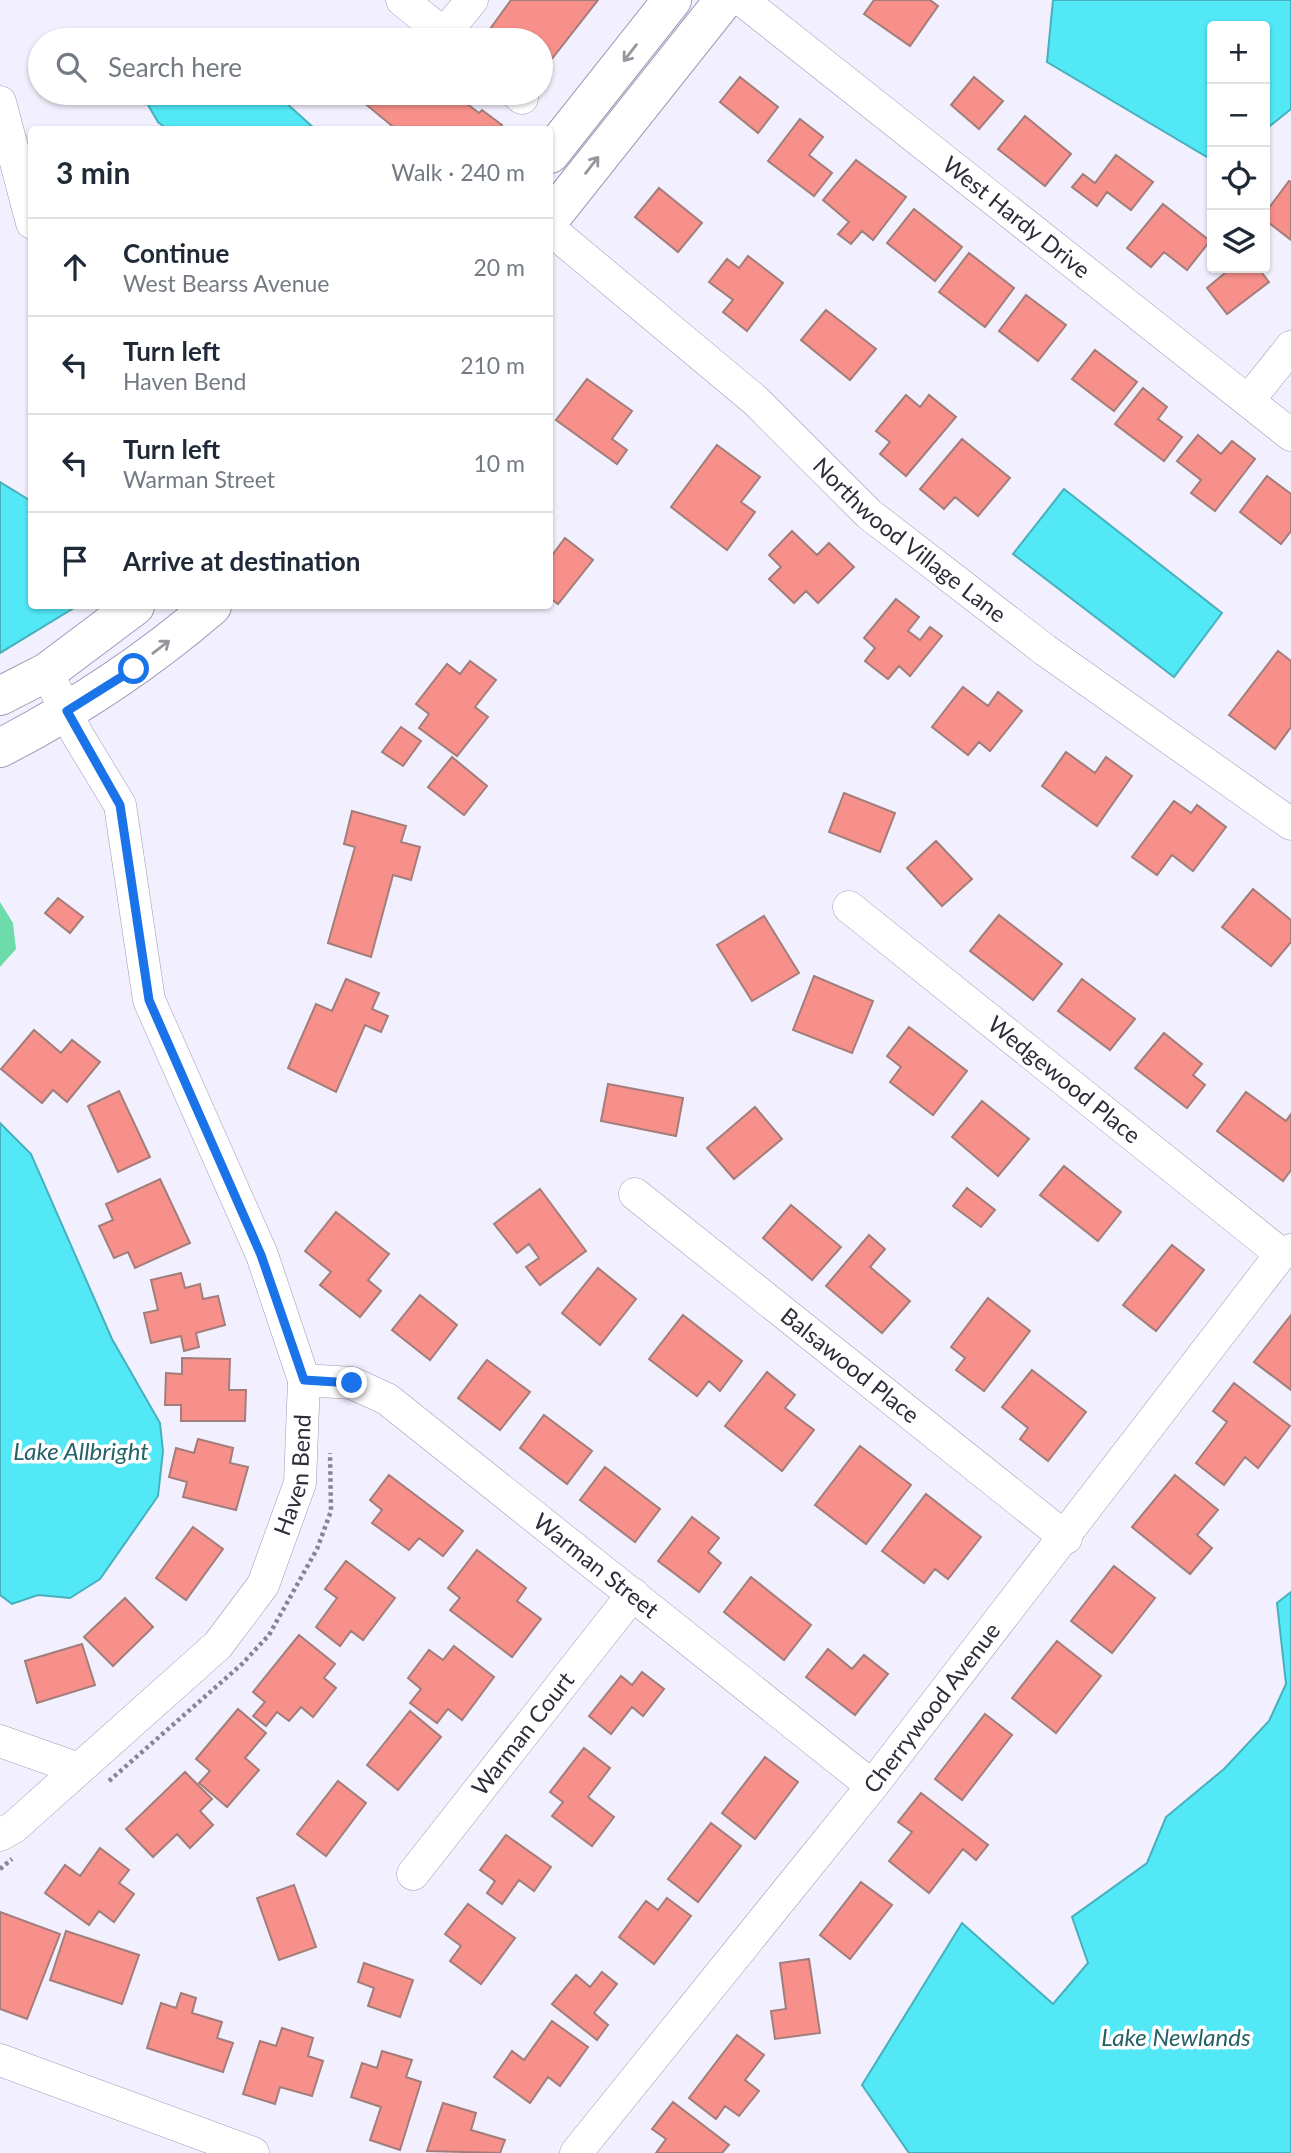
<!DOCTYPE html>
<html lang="en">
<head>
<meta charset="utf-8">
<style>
  body { margin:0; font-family:Lato,sans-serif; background:#f2f2f3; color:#1f2937 }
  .controls { position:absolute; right:21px; top:21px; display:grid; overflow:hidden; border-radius:7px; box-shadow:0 2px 5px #0004 }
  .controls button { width:63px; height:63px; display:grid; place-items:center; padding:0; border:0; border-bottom:2px solid #e0e1e3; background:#fff; color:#1f2937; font:35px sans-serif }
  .stop { position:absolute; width:21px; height:21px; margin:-16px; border:5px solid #1a73e8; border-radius:50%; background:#fff }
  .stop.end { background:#1a73e8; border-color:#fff; box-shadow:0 2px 7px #0008 }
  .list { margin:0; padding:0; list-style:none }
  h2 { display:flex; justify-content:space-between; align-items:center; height:91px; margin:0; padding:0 28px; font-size:30px }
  h2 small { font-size:23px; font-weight:400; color:#747a83 }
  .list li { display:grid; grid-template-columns:46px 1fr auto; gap:21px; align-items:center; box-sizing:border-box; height:98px; padding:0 28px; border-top:2px solid #e0e1e3 }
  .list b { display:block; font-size:26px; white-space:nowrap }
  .list p { margin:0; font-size:23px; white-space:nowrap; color:#747a83 }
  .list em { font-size:23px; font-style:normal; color:#747a83 }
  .icon { flex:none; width:38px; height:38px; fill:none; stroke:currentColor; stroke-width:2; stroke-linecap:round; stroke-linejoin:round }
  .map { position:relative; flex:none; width:1291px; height:2153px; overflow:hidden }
  .search { position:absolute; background:#fff; box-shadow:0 2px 5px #0004; left:28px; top:28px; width:525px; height:77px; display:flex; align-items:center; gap:18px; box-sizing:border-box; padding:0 24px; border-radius:38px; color:#747a83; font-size:26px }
  .panel { position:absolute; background:#fff; box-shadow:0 2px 5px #0004; left:28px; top:126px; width:525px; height:483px; border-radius:7px }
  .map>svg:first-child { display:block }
  .forest { fill:#6edcaa }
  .water { fill:#52e8f6; stroke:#48b0bd; stroke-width:2 }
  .building { fill:#f7908b; stroke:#a27d7a; stroke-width:2 }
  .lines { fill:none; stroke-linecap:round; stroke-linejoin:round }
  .minor-casing { stroke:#9f99b9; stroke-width:33 }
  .major-casing { stroke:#9f99b9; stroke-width:40 }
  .path { stroke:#878592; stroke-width:4.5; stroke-dasharray:3.5 3.5; stroke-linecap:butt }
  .minor { stroke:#fff; stroke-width:32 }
  .major { stroke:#fff; stroke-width:38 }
  .oneway { stroke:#97969c }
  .route { stroke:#1a73e8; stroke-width:9 }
  .labels { text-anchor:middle; stroke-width:7; stroke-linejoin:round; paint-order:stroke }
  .street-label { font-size:23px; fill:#2f2c39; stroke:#fff }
  .water-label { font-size:24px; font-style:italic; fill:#256267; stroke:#fff }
</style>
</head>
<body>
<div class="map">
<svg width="1291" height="2153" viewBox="0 0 1291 2153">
  <rect width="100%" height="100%" fill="#f2f0fe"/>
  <path class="forest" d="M0,902L13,923L16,949L0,967Z"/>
  <path class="water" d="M1053,0H1291V109L1265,130V26H1212V160L1047,62Z
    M141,93H275L315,129H167L158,122Z
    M0,482L31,501L32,606H77L0,653Z
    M1064,489L1222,613L1174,677L1013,554Z
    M0,1123L31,1154L112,1339L160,1423L163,1451L158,1496L100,1579L70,1598L38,1595L12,1604L0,1595Z
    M1291,1592V2153H909L862,2085L962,1923L1053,2004L1088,1963L1072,1917L1147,1863L1166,1817L1224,1769L1269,1721L1286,1684L1277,1603Z"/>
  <path class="building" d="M511,0H598L544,69L541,67V40H505L490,29Z
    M874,0H930L938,6L910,46L864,14Z
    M740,77L778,107L758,133L720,102Z
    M974,77L1003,101L979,129L951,105Z
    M371,93H453L479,113L482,110L502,125L499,130H397L363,102Z
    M1025,116L1071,154L1045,186L998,149Z
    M800,119L823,137L809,155L832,173L814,196L768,161Z
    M1116,155L1153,182L1131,210L1107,192L1097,206L1072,187L1083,174L1095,183Z
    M856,160L906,197L873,240L862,231L851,244L838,234L849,222L823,200Z
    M1289,181L1291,182V240L1265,220V213Z
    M659,188L702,223L678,252L635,217Z
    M1163,204L1210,241L1187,270L1164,252L1151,267L1127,248Z
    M914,209L962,247L935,281L887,243Z
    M969,253L1014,288L985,327L939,292Z
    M748,256L783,283L747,331L723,312L733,300L709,282L727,259L739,268Z
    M1231,268H1258L1269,282L1227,314L1207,288Z
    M1026,295L1066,325L1038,361L999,331Z
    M826,310L876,349L850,380L801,340Z
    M1095,350L1137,382L1114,411L1072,379Z
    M587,379L632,411L612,439L627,450L617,464L556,420Z
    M1143,388L1167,407L1158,419L1182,437L1164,461L1115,424Z
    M906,395L920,407L929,395L956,417L906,476L880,454L890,442L876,431Z
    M1198,435L1221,454L1232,441L1255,459L1215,511L1191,493L1201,480L1177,461Z
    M962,439L1010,478L978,516L955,497L944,509L920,489Z
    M717,445L760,477L741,502L755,512L727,550L671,507Z
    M1267,476L1291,494V531L1281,544L1240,512Z
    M792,531L817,555L829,543L854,567L818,603L806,591L794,603L769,579L781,567L769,555Z
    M565,538L593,560L558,604L550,598V558Z
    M896,599L919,617L908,631L920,640L930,627L942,636L910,676L899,666L888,679L865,661L875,648L864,638Z
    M1278,651L1291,661V727L1275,749L1229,715Z
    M470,661L496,680L475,707L488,717L457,756L419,728L429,714L416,704L447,664L460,674Z
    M963,687L988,706L998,692L1022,711L990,751L979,742L968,755L932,727Z
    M401,727L421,741L403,766L382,752Z
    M1066,752L1095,773L1106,757L1132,776L1097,826L1042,786Z
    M452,757L487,786L464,815L428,787Z
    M844,793L895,813L880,852L829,832Z
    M1174,801L1191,813L1197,805L1226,827L1193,871L1172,855L1157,875L1132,857Z
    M352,811L406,826L401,842L420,847L411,880L393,875L371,957L328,943L355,847L344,844Z
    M936,841L972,879L942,906L907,868Z
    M1253,889L1291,920V942L1271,966L1222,927Z
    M58,898L83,917L70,933L45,913Z
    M999,915L1062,964L1033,1000L970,951Z
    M764,916L799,973L752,1001L717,945Z
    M814,976L873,1001L852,1053L793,1030Z
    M346,979L379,993L372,1009L388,1016L381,1032L365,1025L336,1092L288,1068L316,1004L332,1011Z
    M1082,979L1135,1019L1110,1050L1058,1011Z
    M909,1027L967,1071L933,1115L890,1082L901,1067L887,1056Z
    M34,1030L61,1053L72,1040L100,1062L67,1102L53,1090L42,1103L1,1069Z
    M1164,1033L1202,1064L1193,1075L1205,1085L1187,1108L1135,1068Z
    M608,1084L683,1098L676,1136L601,1121Z
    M119,1091L150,1157L118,1172L88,1106Z
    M1246,1092L1286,1121L1291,1114V1170L1283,1181L1217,1131Z
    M982,1101L1029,1139L998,1176L952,1137Z
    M755,1107L782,1139L734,1179L707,1148Z
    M1064,1166L1121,1212L1098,1241L1040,1195Z
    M160,1179L190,1243L135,1268L128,1252L114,1258L99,1226L113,1220L106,1204Z
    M967,1188L995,1210L981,1227L953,1206Z
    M540,1189L586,1251L540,1285L526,1267L539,1258L529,1244L517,1253L494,1224Z
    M791,1205L841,1247L812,1280L763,1238Z
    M336,1212L389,1254L368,1280L381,1291L360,1317L320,1285L331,1272L305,1251Z
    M869,1235L885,1249L870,1267L910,1301L882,1333L826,1286Z
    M1172,1245L1204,1270L1156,1331L1123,1305Z
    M598,1268L636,1299L600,1345L562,1313Z
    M181,1273L185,1288L200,1284L203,1299L218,1296L225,1325L196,1333L199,1347L184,1351L181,1336L151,1343L144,1313L158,1310L151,1280Z
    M420,1295L457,1325L430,1360L392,1330Z
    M988,1298L1030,1331L984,1391L956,1370L965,1358L951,1347Z
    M683,1315L742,1361L720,1391L709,1381L697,1396L649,1359Z
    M1291,1315V1390L1254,1362Z
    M182,1358L230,1359L229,1390H246L245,1421H181V1405H165L166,1373L182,1374Z
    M487,1360L530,1392L500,1430L458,1398Z
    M1032,1370L1086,1412L1048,1461L1020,1439L1028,1428L1002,1407Z
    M767,1372L795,1395L785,1408L814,1430L782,1471L725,1426Z
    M1234,1383L1290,1426L1258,1468L1245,1457L1224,1485L1196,1463L1227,1422L1213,1411Z
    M544,1415L592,1451L567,1484L520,1448Z
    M198,1439L233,1448L230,1463L248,1467L236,1510L183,1497L187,1482L169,1477L176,1448L194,1453Z
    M860,1446L911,1485L866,1544L815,1505Z
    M605,1467L660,1509L635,1542L580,1500Z
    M389,1475L463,1531L443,1556L419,1538L409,1550L372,1523L382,1510L370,1500Z
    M1175,1475L1218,1510L1197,1535L1212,1548L1190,1574L1132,1527Z
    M926,1494L981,1537L948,1579L935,1569L924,1583L882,1551Z
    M692,1517L719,1538L708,1552L721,1563L699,1592L658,1561Z
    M193,1527L223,1549L186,1600L156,1578Z
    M477,1550L526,1588L517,1601L541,1619L512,1657L450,1610L460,1598L448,1588Z
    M346,1561L395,1598L363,1640L351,1631L340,1646L316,1627L337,1598L325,1589Z
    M1114,1566L1155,1598L1112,1653L1071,1621Z
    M751,1577L811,1625L784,1660L724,1612Z
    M125,1598L153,1627L113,1666L84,1637Z
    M299,1635L335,1664L324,1678L336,1688L313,1717L301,1707L289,1721L277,1712L266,1726L253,1716L265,1702L253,1692Z
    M1057,1641L1101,1676L1056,1733L1012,1698Z
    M82,1644L95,1685L37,1703L25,1661Z
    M454,1646L494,1677L462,1720L448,1709L437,1723L410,1703L421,1689L408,1678L429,1650L443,1660Z
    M828,1649L852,1669L864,1655L888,1674L855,1715L806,1677Z
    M642,1672L664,1689L643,1716L632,1707L611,1734L589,1716L621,1676L632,1685Z
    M238,1709L266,1733L245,1758L259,1770L227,1807L199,1783L210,1771L196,1759Z
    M410,1711L441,1737L398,1790L367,1765Z
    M985,1714L1012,1735L962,1800L935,1779Z
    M584,1748L610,1768L588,1797L614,1817L592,1846L552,1816L563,1802L550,1792Z
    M765,1757L798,1782L755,1839L722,1813Z
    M185,1772L212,1799L200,1811L213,1825L190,1848L177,1834L153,1857L126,1829Z
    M338,1781L366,1803L326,1856L297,1834Z
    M921,1793L988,1845L976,1860L963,1849L929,1893L889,1861L912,1832L898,1822Z
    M711,1823L741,1846L698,1902L668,1879Z
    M506,1835L551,1867L534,1891L519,1880L502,1904L487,1893L495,1881L480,1870Z
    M100,1848L129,1870L119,1883L134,1894L114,1922L99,1911L89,1925L45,1893L65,1865L80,1876Z
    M861,1882L892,1905L850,1959L820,1935Z
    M294,1885L316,1947L279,1960L257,1898Z
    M667,1898L691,1916L654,1964L619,1937L646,1901L658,1910Z
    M468,1904L515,1938L481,1984L450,1961L461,1946L445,1934Z
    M0,1912L60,1934L27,2019L0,2009Z
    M66,1931L139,1955L122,2004L50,1980Z
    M809,1959L820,2033L775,2039L771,2011L786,2009L780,1963Z
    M364,1963L413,1980L400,2017L368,2006L374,1988L358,1982Z
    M602,1972L617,1984L594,2013L608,2025L597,2040L552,2004L576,1975L590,1987Z
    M181,1993L196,1998L192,2013L222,2022L217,2038L233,2043L223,2072L147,2048L161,2003L176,2008Z
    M552,2021L588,2047L560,2086L548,2077L530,2103L494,2077L512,2051L524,2060Z
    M282,2028L313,2038L308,2056L323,2061L312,2096L280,2087L275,2104L243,2094L260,2041L276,2046Z
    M737,2035L764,2055L745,2080L759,2091L739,2116L725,2106L716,2119L689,2098Z
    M382,2051L412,2060L406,2077L421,2082L400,2150L370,2140L381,2107L351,2097L362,2063L377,2068Z
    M673,2102L729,2145L722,2153H656L666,2139L652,2129Z
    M443,2103L476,2113L471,2130L505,2140L500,2153L427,2151Z"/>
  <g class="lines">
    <g class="minor-casing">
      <g id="minor">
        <path d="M402,0L444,34L472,0"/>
        <path id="s1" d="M742,0L1291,435"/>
        <path d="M516,93L522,98"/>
        <path d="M0,102L32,223"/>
        <path id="s2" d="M550,229L756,401L869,514L1045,650L1291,824"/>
        <path d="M1248,401L1291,347"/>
        <path id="s3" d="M849,907L1281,1254"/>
        <path id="s4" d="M635,1194L1066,1538"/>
        <path id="s5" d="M304,1380L352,1383L387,1399L872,1786"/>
        <path d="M0,1741L79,1769"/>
        <path id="s6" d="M0,1835L14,1827L218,1645L263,1585L300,1483L304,1380L262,1255L149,1000L120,805L77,734L47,672"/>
        <path id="s7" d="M413,1874L633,1594"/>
        <path d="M0,2060L253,2153"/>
        <path id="s8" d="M576,2153L872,1786L1281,1254L1291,1250"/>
      </g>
    </g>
    <g class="major-casing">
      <path id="major" d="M550,154L672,0
        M550,219L724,0
        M0,696L47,672L135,606
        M0,748C76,709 147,662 212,606"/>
    </g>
    <path class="path" d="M109,1781L242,1664L269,1635L317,1549L331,1511L330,1453
      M0,1869L12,1859"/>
    <use href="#minor" class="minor"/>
    <use href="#major" class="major"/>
  </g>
  <defs><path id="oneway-shaft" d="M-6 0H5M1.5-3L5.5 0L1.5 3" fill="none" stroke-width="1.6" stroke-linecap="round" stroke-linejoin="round" transform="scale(1.75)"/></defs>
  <g class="oneway">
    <use href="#oneway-shaft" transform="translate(630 53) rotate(128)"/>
    <use href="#oneway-shaft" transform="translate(592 165) rotate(-52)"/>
    <use href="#oneway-shaft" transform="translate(161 647) rotate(-38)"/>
  </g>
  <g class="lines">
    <path class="route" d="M134,669L67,711L120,805L149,1000L261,1255L304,1380L352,1383"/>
  </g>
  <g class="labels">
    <g class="street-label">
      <text dy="8" stroke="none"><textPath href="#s1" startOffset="350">West Hardy Drive</textPath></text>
      <text dy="8" stroke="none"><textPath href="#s2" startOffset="476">Northwood Village Lane</textPath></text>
      <text dy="8" stroke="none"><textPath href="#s3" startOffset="276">Wedgewood Place</textPath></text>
      <text dy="8" stroke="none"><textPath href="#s4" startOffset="275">Balsawood Place</textPath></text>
      <text dy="8" stroke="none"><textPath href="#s6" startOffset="480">Haven Bend</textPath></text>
      <text dy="8" stroke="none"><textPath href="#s5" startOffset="354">Warman Street</textPath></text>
      <text dy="8" stroke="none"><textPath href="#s8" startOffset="570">Cherrywood Avenue</textPath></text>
      <text dy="8" stroke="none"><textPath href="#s7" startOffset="178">Warman Court</textPath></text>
    </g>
    <g class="water-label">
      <text x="81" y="1460">Lake Allbright</text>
      <text x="1176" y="2046">Lake Newlands</text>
    </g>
  </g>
</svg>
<div class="controls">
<button>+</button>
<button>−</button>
<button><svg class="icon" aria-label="locate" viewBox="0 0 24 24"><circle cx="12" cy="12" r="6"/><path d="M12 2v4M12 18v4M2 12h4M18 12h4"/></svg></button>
<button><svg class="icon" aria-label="layers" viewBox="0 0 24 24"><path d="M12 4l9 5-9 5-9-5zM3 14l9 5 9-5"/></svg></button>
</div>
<div class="stop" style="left:134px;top:669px"></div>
<div class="stop end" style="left:352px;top:1383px"></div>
<div class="search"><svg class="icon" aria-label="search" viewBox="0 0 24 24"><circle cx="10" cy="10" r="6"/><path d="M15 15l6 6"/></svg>Search here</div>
<section class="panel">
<h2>3 min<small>Walk · 240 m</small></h2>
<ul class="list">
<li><svg class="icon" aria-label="ahead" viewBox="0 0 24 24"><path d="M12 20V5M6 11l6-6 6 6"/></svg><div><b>Continue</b><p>West Bearss Avenue</p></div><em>20 m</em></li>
<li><svg class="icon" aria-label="left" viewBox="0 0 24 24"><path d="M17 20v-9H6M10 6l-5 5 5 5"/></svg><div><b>Turn left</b><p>Haven Bend</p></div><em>210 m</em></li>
<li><svg class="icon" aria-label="left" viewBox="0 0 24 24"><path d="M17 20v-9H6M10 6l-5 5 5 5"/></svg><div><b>Turn left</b><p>Warman Street</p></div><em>10 m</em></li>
<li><svg class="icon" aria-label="arrive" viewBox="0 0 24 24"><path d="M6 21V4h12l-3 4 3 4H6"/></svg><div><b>Arrive at destination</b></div></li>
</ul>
</section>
</div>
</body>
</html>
